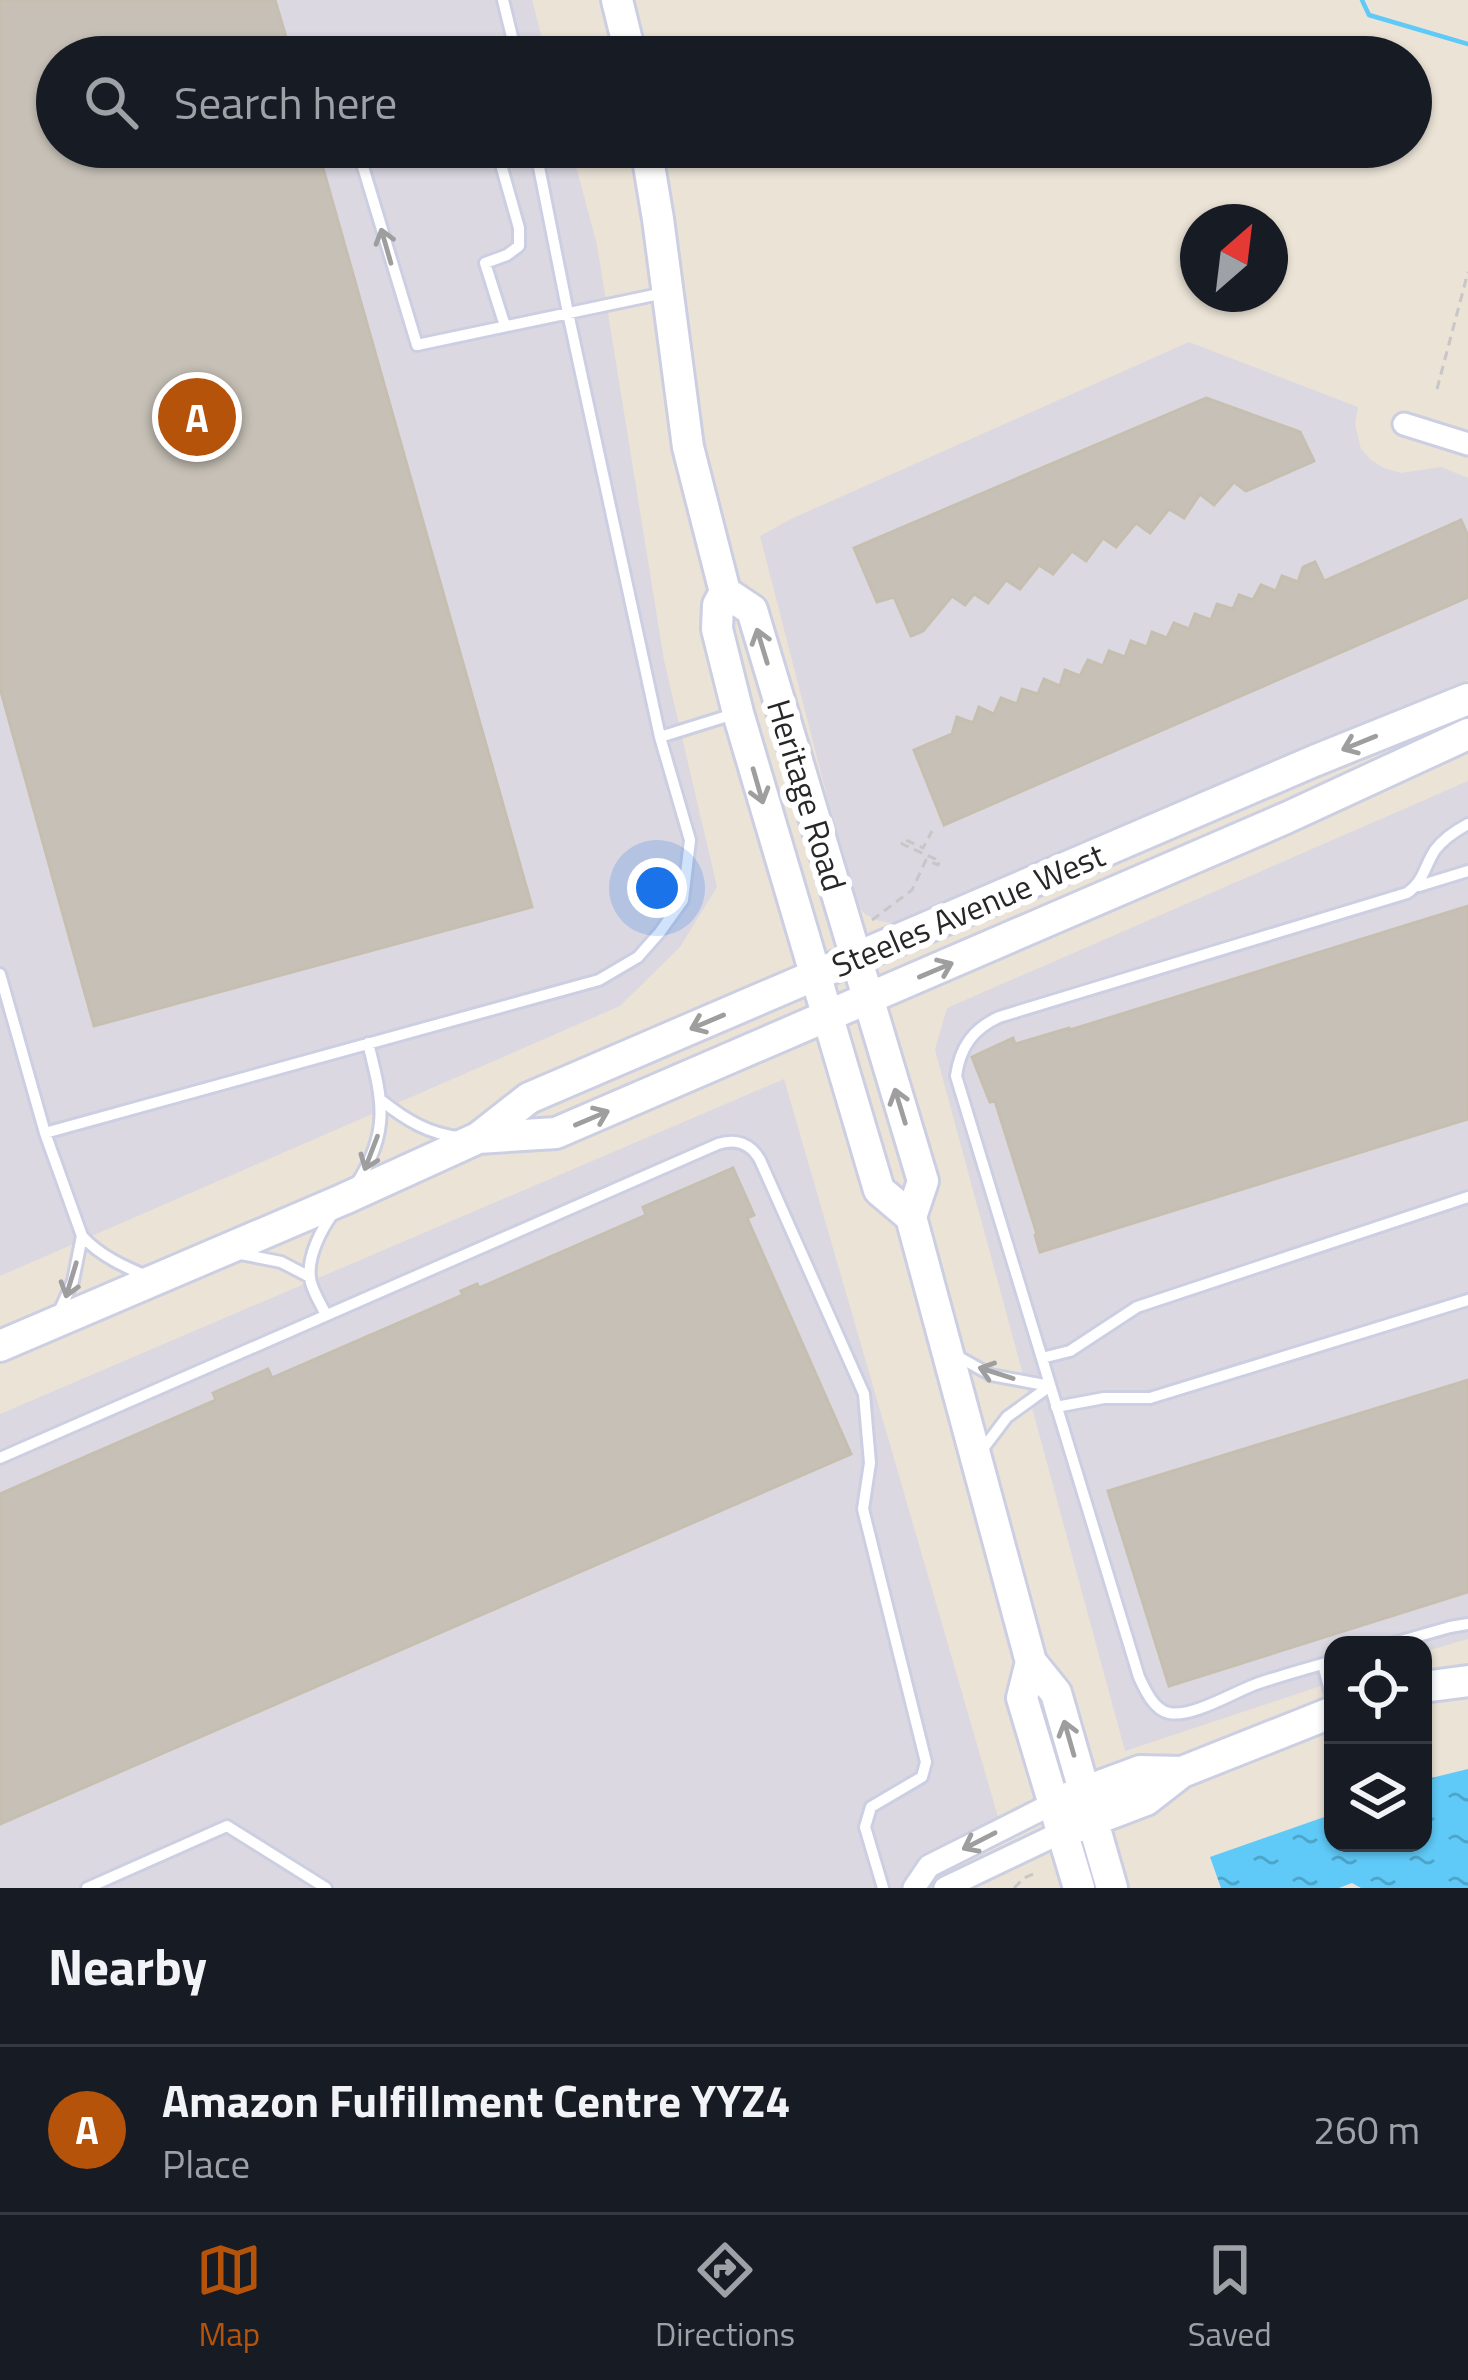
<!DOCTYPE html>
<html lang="en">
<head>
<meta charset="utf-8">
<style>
  body { margin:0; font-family:"Titillium Web",sans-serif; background:#242831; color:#f1f3f6 }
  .controls { position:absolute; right:36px; bottom:36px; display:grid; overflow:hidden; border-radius:24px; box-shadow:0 3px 9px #0004 }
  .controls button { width:108px; height:108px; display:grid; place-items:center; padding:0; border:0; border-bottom:3px solid #363941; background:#171b24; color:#f1f3f6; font:60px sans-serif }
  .compass { position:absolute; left:1180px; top:204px; width:108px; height:108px; border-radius:50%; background:#171b24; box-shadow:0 3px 9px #0004; rotate:28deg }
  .you { position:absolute; left:657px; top:888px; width:42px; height:42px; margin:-30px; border:9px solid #fff; border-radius:50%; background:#1a73e8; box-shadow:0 0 0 18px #1a73e833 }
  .badge { display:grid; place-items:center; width:78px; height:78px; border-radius:50%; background:#b45309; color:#fff; font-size:39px; font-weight:700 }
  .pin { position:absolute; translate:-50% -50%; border:6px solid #fff; box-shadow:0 3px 12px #0006 }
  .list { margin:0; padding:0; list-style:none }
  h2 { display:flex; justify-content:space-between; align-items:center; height:156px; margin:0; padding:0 48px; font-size:51px }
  h2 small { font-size:39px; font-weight:400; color:#9ea1a6 }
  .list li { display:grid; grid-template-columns:78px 1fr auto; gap:36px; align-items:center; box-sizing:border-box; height:168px; padding:0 48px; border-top:3px solid #363941 }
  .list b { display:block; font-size:45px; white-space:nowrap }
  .list p { margin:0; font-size:39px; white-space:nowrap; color:#9ea1a6 }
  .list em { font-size:39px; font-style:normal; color:#9ea1a6 }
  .icon { flex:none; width:66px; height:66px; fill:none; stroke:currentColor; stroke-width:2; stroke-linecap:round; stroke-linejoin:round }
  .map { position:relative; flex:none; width:1468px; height:1888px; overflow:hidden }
  .search { position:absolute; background:#171b24; box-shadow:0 3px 9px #0004; left:36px; right:36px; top:36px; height:132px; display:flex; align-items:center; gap:30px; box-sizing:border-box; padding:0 42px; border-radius:66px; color:#9ea1a6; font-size:45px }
  .sheet { height:324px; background:#171b24 }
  nav { display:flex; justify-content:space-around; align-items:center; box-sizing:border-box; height:168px; border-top:3px solid #363941; background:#171b24; font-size:33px; color:#9ea1a6 }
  nav a { display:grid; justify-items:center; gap:6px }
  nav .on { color:#b45309 }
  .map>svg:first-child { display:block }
  .industrial { fill:#dbd8e2 }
  .water { fill:url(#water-ripples) }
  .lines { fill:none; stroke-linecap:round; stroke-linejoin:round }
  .stream { stroke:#5fcaf8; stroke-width:4.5 }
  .building { fill:#c6c0b6; stroke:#c6bfb0; stroke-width:3 }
  .lane-casing { stroke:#cccfe2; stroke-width:16 }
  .street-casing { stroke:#cccfe2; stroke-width:27 }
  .secondary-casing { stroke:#cccfe2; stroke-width:36 }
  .path { stroke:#c7c7c7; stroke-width:3; stroke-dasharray:9 6; stroke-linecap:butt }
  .lane { stroke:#fff; stroke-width:10 }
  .street { stroke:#fff; stroke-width:21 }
  .secondary { stroke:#fff; stroke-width:30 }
  .oneway { stroke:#9e9e9e }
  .labels { text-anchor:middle; stroke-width:12; stroke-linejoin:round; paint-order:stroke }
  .street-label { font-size:33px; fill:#272727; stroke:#fff }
</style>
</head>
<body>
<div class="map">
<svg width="1468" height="1888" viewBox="0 0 1468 1888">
  <defs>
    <pattern id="water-ripples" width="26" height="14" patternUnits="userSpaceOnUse" patternTransform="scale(3)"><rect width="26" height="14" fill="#5fcaf8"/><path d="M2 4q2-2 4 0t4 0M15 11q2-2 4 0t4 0" fill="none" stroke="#4ea4c9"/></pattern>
  </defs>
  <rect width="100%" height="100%" fill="#ebe3d6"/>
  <path class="industrial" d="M0,0H532L547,57H57V147H571L597,245L664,660L717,887L680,947L620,1006L0,1276Z
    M1189,342L1358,407L1355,424L1361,449L1371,460L1384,468L1401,473L1441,467L1468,478V680L1316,741L903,920L891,923L876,920L865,914L854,901L760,536L791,519Z
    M1468,781V1639L1423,1652V1645H1333V1682L1125,1751L935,1050L947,1008Z
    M784,1079L1005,1841L911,1888H0V1414Z"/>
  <path class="water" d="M1468,1769V1888H1361L1352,1883L1339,1888H1221L1210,1857L1333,1814V1843H1423V1780Z"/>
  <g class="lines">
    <path class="stream" d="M1362,0L1369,15L1468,44"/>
  </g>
  <path class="building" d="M0,0H275L292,57H57V147H317L532,907L94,1026L0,688Z
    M1206,398L1300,432L1314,461L1246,491L1234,482L1214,505L1200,494L1184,518L1169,509L1150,533L1136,523L1116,547L1103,538L1086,561L1072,551L1053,574L1039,565L1020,589L1006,580L988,603L974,594L965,605L952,596L923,631L911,636L894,597L877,602L854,548Z
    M1461,520L1468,536V597L944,825L914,750L952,734L957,717L973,723L979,707L994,714L1001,698L1017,704L1022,689L1038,694L1044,679L1060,686L1065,670L1080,676L1088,660L1103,666L1109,651L1125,657L1131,641L1147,647L1152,632L1167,638L1174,623L1189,629L1195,614L1211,620L1217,604L1233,609L1239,595L1253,600L1261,585L1276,591L1282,576L1298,582L1303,567L1315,562L1324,581Z
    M1468,906V1119L1040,1252L1035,1235L1037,1234L995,1101L990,1102L972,1057L1013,1038L1015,1044L1069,1028L1070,1030Z
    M733,1168L754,1215L747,1218L851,1454L0,1824V1494L216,1400L213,1393L268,1369L272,1378L463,1295L461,1291L477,1284L479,1288L646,1215L643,1207Z
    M1468,1380V1592L1169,1686L1108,1491Z"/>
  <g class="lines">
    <g class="lane-casing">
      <path id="lane" d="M503,0L517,57
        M357,147L417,345L664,293
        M496,147L519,228V246L507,255L485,263L505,326
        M660,737L737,713
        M1419,886L1468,871
        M0,974L45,1133L599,980L638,957L660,932L683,900L690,840L660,737L568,313L535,147
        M382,1101C406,1120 429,1134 459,1137
        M45,1133L82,1236C100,1256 125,1267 149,1277
        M357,1183C391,1130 382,1099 368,1043
        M241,1254L281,1262L310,1277
        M59,1312L73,1281L82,1236
        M326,1315C321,1304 311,1289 310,1278C307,1256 322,1228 334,1212
        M957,1356L991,1375L1050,1386
        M1042,1358L1070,1351L1137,1307L1468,1197
        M1056,1407L1104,1398H1150L1468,1300
        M982,1450L1007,1417L1050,1386
        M0,1458L718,1144C736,1138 751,1144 760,1160L864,1394L870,1463L863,1509L926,1762L922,1777L871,1807L865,1827L883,1888
        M1387,1645L1450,1627L1468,1624
        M1333,1661C1308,1668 1283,1675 1259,1683C1235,1691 1193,1718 1169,1713C1154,1710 1145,1690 1139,1677L956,1076C960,1047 973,1029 999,1017L1407,893C1423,883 1425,865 1435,850C1444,838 1455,831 1468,824
        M1323,1664L1333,1702
        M87,1888L227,1826L326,1888"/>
    </g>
    <g class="street-casing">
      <path id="street" d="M1404,424L1468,444
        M914,1888L929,1866L1054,1803
        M945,1888L1062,1832"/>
    </g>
    <g class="secondary-casing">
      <path id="secondary" d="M617,0L631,57
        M646,147L658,219L688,447L725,592L718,605L717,629L738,713L879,1190L911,1217
        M725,592L752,610L923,1181L911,1217L1031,1662L1056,1693L1112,1888
        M478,1138L556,1133L1286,818L1468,734
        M0,1346L344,1199L478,1138L529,1098L1314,761L1468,699
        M1031,1662L1022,1698L1079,1888
        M1423,1687L1468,1681
        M1065,1799L1140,1771L1182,1772
        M1062,1832L1146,1800L1182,1772L1333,1712"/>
    </g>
    <path class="path" d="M1437,389L1468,272
      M872,920L912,890L926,860L938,865L940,861L902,844L904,839L923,848L932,831
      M1014,1888L1024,1878L1036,1873"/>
    <use href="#lane" class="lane"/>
    <use href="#street" class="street"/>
    <use href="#secondary" class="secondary"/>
  </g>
  <defs><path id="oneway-shaft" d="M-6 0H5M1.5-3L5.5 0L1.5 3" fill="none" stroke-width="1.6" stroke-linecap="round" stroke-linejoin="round" transform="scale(3)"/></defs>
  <g class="oneway">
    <use href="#oneway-shaft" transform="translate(386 246) rotate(-106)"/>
    <use href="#oneway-shaft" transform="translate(762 646) rotate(-107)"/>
    <use href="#oneway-shaft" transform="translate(1359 743) rotate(158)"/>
    <use href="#oneway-shaft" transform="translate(758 786) rotate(74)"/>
    <use href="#oneway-shaft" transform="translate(936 970) rotate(-23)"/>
    <use href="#oneway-shaft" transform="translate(707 1022) rotate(157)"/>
    <use href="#oneway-shaft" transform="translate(900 1106) rotate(-107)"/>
    <use href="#oneway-shaft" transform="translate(592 1118) rotate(-23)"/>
    <use href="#oneway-shaft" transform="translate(371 1153) rotate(111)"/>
    <use href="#oneway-shaft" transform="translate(71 1280) rotate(107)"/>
    <use href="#oneway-shaft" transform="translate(996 1373) rotate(-162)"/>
    <use href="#oneway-shaft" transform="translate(1069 1738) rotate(-106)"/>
    <use href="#oneway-shaft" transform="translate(979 1841) rotate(153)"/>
  </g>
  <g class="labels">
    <g class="street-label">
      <text transform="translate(807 795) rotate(73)" y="12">Heritage Road</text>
      <text transform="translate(968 910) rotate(-23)" y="12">Steeles Avenue West</text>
    </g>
  </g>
</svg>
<div class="controls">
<button><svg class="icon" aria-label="locate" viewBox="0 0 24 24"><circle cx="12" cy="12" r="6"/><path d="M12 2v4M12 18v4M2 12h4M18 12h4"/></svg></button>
<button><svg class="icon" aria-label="layers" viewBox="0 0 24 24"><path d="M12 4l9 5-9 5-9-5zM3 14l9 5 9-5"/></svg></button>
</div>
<svg class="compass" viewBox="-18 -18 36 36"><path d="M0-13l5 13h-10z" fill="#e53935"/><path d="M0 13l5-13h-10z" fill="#9ea1a6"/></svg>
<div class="you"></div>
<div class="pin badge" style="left:197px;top:417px">A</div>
<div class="search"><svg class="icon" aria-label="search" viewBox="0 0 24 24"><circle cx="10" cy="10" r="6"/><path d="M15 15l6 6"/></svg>Search here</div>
</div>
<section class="sheet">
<h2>Nearby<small></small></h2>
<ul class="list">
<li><span class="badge">A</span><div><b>Amazon Fulfillment Centre YYZ4</b><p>Place</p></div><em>260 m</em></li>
</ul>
</section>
<nav>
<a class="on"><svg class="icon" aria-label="map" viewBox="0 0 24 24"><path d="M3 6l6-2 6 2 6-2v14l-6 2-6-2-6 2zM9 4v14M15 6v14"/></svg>Map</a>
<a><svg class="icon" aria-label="directions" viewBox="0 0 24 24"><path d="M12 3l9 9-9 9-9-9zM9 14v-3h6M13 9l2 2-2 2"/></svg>Directions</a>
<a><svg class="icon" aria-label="saved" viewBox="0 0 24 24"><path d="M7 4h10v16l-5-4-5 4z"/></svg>Saved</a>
</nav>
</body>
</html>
